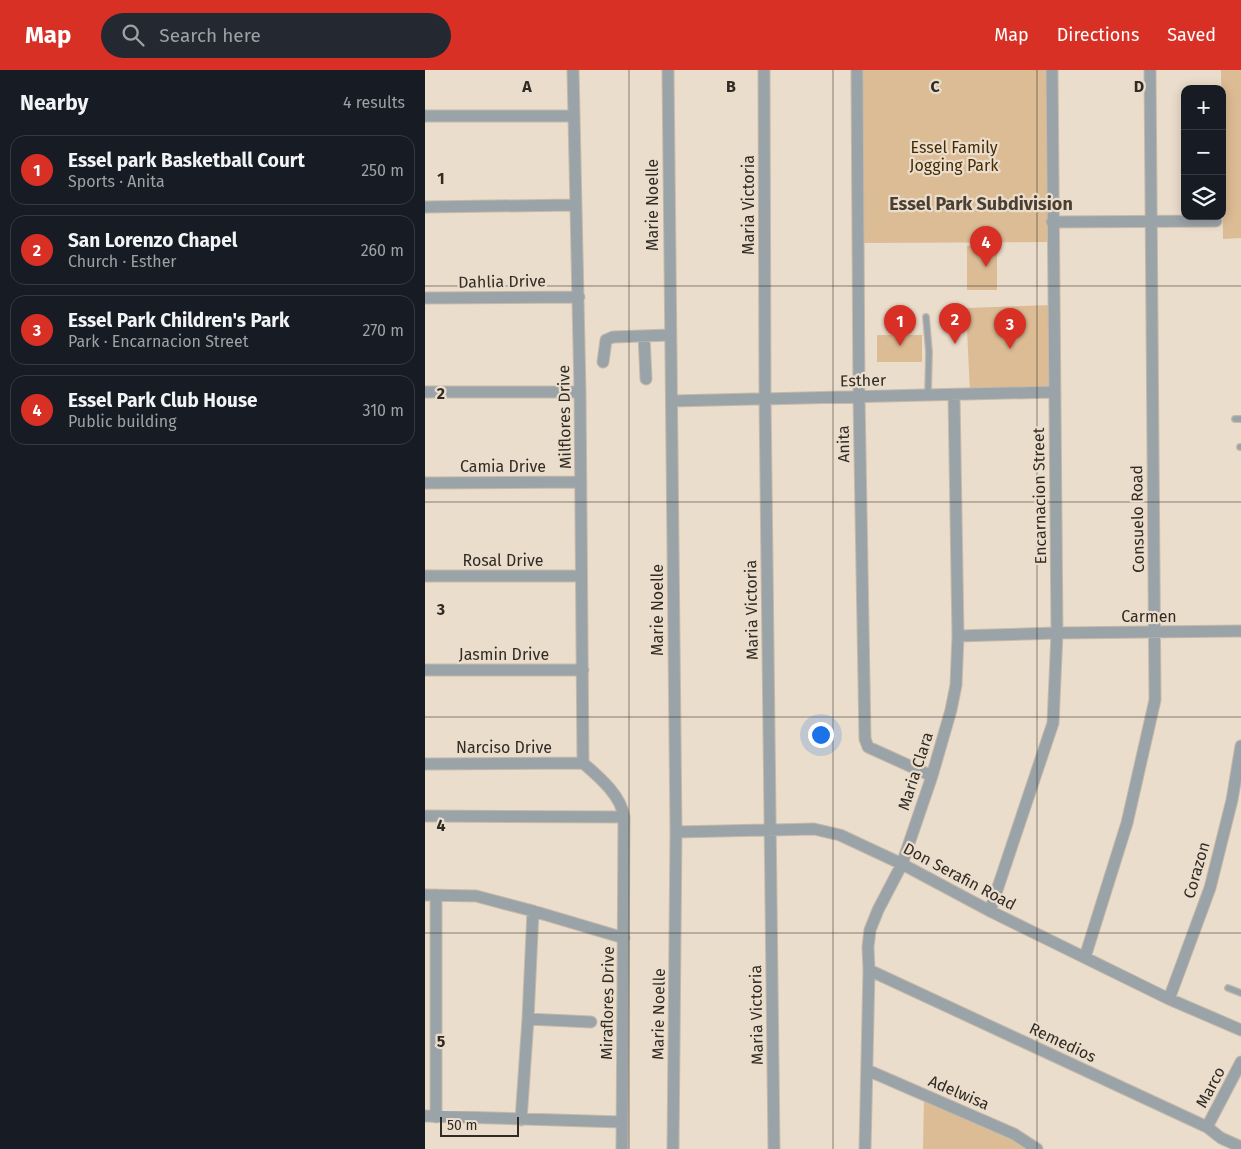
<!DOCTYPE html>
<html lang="en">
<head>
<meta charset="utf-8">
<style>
  body { margin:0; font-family:"Fira Sans",sans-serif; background:#242831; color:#f1f3f6 }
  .controls { position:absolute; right:15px; top:15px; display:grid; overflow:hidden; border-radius:10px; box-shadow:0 2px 12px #0003 }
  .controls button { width:45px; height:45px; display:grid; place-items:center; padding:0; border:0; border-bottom:1px solid #363941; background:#171b24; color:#f1f3f6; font:25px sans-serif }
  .scale { position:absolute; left:15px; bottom:12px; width:79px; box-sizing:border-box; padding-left:5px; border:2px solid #302b24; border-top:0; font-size:14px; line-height:18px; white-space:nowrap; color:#302b24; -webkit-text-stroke:4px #ebddcb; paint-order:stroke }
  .you { position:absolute; left:395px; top:664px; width:18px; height:18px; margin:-12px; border:4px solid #fff; border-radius:50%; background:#1a73e8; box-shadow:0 0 0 8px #1a73e833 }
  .badge { display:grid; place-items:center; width:32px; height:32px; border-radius:50%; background:#d93025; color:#fff; font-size:16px; font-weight:700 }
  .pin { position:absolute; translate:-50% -41px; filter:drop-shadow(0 1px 2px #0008) }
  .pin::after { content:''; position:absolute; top:26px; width:18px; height:15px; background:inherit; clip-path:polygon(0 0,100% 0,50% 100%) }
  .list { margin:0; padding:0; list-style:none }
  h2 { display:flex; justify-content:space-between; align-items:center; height:65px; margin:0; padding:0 20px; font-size:21px }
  h2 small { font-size:16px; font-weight:400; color:#9ea1a6 }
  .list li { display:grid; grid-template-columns:32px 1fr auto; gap:15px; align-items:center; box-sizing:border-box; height:70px; margin:0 10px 10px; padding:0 10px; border:1px solid #363941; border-radius:15px }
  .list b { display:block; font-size:19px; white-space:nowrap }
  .list p { margin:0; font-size:16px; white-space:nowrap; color:#9ea1a6 }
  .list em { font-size:16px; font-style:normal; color:#9ea1a6 }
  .icon { flex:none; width:28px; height:28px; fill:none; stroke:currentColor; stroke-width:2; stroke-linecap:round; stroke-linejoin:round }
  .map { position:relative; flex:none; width:816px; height:1079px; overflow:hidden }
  header { display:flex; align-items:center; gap:30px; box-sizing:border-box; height:70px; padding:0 25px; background:#d93025; color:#fff }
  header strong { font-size:24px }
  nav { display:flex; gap:28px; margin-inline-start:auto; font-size:18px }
  .search { width:350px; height:45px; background:#242831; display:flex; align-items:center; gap:12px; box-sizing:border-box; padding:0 18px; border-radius:28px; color:#9ea1a6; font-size:19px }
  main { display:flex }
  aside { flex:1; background:#171b24 }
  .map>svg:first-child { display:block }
  .green { fill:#dcbc95 }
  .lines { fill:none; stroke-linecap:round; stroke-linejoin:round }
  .service-casing { stroke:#c6b9aa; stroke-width:8 }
  .minor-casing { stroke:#c6b9aa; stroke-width:13 }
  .service { stroke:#9aa3a8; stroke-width:5.5 }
  .minor { stroke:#9aa3a8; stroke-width:11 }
  .grid { fill:none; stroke:#302b24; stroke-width:1; stroke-opacity:0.55 }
  .labels { text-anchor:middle; stroke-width:4.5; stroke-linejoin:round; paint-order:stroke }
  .park-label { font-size:16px; fill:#452b04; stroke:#ebddcb }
  .street-label { font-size:16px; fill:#302b24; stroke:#ebddcb }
  .neighbourhood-label { font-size:18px; font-weight:bold; fill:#4b3f31; stroke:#ebddcb }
  .grid-label { font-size:16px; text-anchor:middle; font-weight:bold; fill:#302b24; stroke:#ebddcb; stroke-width:4.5; stroke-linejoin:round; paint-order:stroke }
</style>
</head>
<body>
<header>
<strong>Map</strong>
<div class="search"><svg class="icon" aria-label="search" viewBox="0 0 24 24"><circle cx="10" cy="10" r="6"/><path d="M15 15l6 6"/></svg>Search here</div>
<nav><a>Map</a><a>Directions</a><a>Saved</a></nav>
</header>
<main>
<aside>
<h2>Nearby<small>4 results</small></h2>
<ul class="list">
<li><span class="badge">1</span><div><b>Essel park Basketball Court</b><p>Sports · Anita</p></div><em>250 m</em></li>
<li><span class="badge">2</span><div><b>San Lorenzo Chapel</b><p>Church · Esther</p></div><em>260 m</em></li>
<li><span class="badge">3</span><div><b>Essel Park Children's Park</b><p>Park · Encarnacion Street</p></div><em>270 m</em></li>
<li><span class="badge">4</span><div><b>Essel Park Club House</b><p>Public building</p></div><em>310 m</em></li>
</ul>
</aside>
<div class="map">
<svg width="816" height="1079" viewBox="0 0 816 1079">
  <rect width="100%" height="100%" fill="#ebddcb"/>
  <path class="green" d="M435,0H623L624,172L435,173Z
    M796,0H816V168L798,169Z
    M542,176L572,177V220H542Z
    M626,235L627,321L545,323L541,238Z
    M452,265H497V292H452Z
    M499,1027L610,1079H498Z"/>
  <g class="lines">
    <g class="service-casing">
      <path id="service" d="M501,247L504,282L503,325
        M810,349H816
        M815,377H816
        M803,918L816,923"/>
    </g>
    <g class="minor-casing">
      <path id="minor" d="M148,0L155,322L158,693
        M243,0L251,762L248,1079
        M339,0L340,328L349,1079
        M432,0L434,327L440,669L443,677L507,706
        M0,46H149
        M0,137L150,135
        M627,152L791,151
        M0,228L154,227
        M219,266L221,309
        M178,292L181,270L188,267L245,265
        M0,322H155
        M247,331L629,322
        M0,413L156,412
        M0,506H156
        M533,566L632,563L816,561
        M0,600H158
        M158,693C174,707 196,725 199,747L197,1079
        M0,694L158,693
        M0,746L199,747
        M251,762L389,759L415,765L477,794L565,841L744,929L816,960
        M0,825L51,826L108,841L199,868
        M11,825V1047
        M565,841L628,653L632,563L627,0
        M660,887L702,753L730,630L725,0
        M444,900L782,1057L796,1068L816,1077
        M744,929L785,818L807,730L816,676
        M103,949L166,952
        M442,1000L589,1064L612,1079
        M0,1046L196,1052
        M96,1050L103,949L108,841
        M782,1057L816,992
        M440,1079L444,900L443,877L445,860L453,840L477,794L507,706L526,640L531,615L533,566L529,325"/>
    </g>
    <use href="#service" class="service"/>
    <use href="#minor" class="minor"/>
  </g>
  <path class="grid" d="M204,0V1079M408,0V1079M612,0V1079M0,216H816M0,432H816M0,647H816M0,863H816"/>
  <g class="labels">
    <g class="park-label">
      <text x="529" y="83">Essel Family<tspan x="529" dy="18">Jogging Park</tspan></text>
    </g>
    <g class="street-label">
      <text transform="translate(227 135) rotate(-90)" y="6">Marie Noelle</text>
      <text transform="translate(323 135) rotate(-90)" y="6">Maria Victoria</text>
      <text transform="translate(77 211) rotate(-1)" y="6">Dahlia Drive</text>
      <text transform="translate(438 310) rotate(-1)" y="6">Esther</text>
      <text transform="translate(139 347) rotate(-91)" y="6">Milflores Drive</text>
      <text transform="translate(418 374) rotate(-91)" y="6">Anita</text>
      <text x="78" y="402">Camia Drive</text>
      <text transform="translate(614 426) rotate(-91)" y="6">Encarnacion Street</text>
      <text transform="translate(712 449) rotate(-91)" y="6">Consuelo Road</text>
      <text x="78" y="496">Rosal Drive</text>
      <text transform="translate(232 540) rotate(-90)" y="6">Marie Noelle</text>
      <text transform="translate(326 540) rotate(-91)" y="6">Maria Victoria</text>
      <text x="724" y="552">Carmen</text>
      <text x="79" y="590">Jasmin Drive</text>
      <text x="79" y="683">Narciso Drive</text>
      <text transform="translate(490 701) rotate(-72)" y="6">Maria Clara</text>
      <text transform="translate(771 800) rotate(-74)" y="6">Corazon</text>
      <text transform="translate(535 806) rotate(28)" y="6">Don Serafin Road</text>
      <text transform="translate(182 933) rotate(-89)" y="6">Miraflores Drive</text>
      <text transform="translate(233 944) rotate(-89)" y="6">Marie Noelle</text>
      <text transform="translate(331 945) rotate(-91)" y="6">Maria Victoria</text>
      <text transform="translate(638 972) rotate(25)" y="6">Remedios</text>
      <text transform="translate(785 1017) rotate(-62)" y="6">Marco</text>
      <text transform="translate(534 1022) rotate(23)" y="6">Adelwisa</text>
    </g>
    <g class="neighbourhood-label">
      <text x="556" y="140">Essel Park Subdivision</text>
    </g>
  </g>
  <g class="grid-label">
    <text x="102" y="22">A</text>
    <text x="306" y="22">B</text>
    <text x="510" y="22">C</text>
    <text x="714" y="22">D</text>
    <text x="16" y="114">1</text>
    <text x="16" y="329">2</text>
    <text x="16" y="545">3</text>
    <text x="16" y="761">4</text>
    <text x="16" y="977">5</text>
  </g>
</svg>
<div class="controls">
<button>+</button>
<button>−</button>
<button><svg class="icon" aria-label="layers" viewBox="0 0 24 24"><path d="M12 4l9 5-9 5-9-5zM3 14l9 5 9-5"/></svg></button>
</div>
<div class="scale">50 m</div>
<div class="you"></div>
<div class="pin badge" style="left:475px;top:276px">1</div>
<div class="pin badge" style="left:530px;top:274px">2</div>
<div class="pin badge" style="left:585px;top:279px">3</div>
<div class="pin badge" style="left:561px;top:197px">4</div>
</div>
</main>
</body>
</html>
